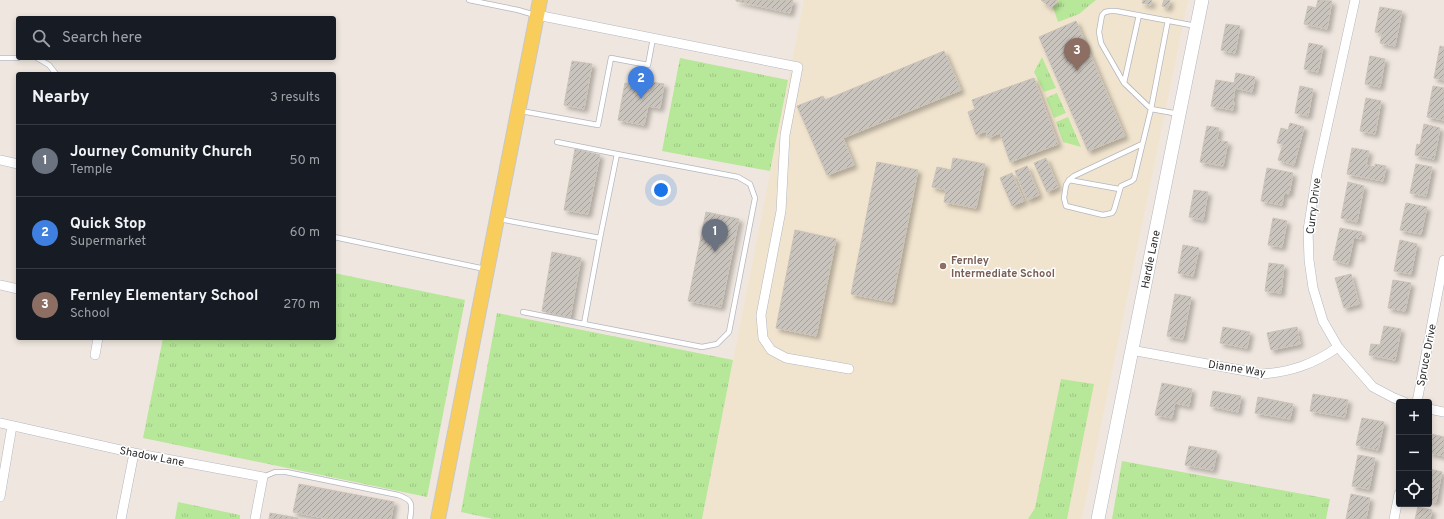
<!DOCTYPE html>
<html lang="en">
<head>
<meta charset="utf-8">
<style>
  body { margin:0; font-family:Overpass,sans-serif; background:#20242c; color:#f1f3f6 }
  .controls { position:absolute; right:12px; bottom:12px; display:grid; overflow:hidden; border-radius:4px; box-shadow:0 2px 6px #0003 }
  .controls button { width:36px; height:36px; display:grid; place-items:center; padding:0; border:0; border-bottom:1px solid #363941; background:#171b24; color:#f1f3f6; font:20px sans-serif }
  .you { position:absolute; left:661px; top:190px; width:14px; height:14px; margin:-10px; border:3px solid #fff; border-radius:50%; background:#1a73e8; box-shadow:0 0 0 6px #1a73e833 }
  .badge { display:grid; place-items:center; width:26px; height:26px; border-radius:50%; background:#0f766e; color:#fff; font-size:13px; font-weight:700 }
  .pin { position:absolute; translate:-50% -33px; filter:drop-shadow(0 1px 2px #0008) }
  .pin::after { content:''; position:absolute; top:21px; width:14px; height:12px; background:inherit; clip-path:polygon(0 0,100% 0,50% 100%) }
  .list { margin:0; padding:0; list-style:none }
  h2 { display:flex; justify-content:space-between; align-items:center; height:52px; margin:0; padding:0 16px; font-size:17px }
  h2 small { font-size:13px; font-weight:400; color:#9ea1a6 }
  .list li { display:grid; grid-template-columns:26px 1fr auto; gap:12px; align-items:center; box-sizing:border-box; height:72px; padding:0 16px; border-top:1px solid #363941 }
  .list b { display:block; font-size:15px; white-space:nowrap }
  .list p { margin:0; font-size:13px; white-space:nowrap; color:#9ea1a6 }
  .list em { font-size:13px; font-style:normal; color:#9ea1a6 }
  .icon { flex:none; width:22px; height:22px; fill:none; stroke:currentColor; stroke-width:2; stroke-linecap:round; stroke-linejoin:round }
  .map { position:relative; flex:none; width:1444px; height:519px; overflow:hidden }
  .search { position:absolute; background:#171b24; box-shadow:0 2px 6px #0003; left:16px; top:16px; width:320px; height:44px; display:flex; align-items:center; gap:10px; box-sizing:border-box; padding:0 14px; border-radius:4px; color:#9ea1a6; font-size:15px }
  .panel { position:absolute; background:#171b24; box-shadow:0 2px 6px #0003; left:16px; top:72px; width:320px; height:268px; border-radius:4px }
  .map>svg:first-child { display:block }
  .education { fill:#f1e4ce }
  .grass { fill:url(#grass-tufts) }
  .building { fill:url(#building-hatch); stroke:#cbc3b8; filter:url(#shadow) }
  .lines { fill:none; stroke-linecap:round; stroke-linejoin:round }
  .lane-casing { stroke:#b3b6c1; stroke-width:6 }
  .street-casing { stroke:#b3b6c1; stroke-width:10 }
  .secondary-casing { stroke:#b3b6c1; stroke-width:14 }
  .primary-casing { stroke:#c8c8c8; stroke-width:16 }
  .lane { stroke:#fff; stroke-width:4.5 }
  .street { stroke:#fff; stroke-width:9 }
  .secondary { stroke:#fff; stroke-width:13 }
  .primary { stroke:#f8cd5b; stroke-width:14 }
  .education-dot { fill:#8d6e63; stroke:#fff; stroke-width:1.5 }
  .labels { text-anchor:middle; stroke-width:3; stroke-linejoin:round; paint-order:stroke }
  .street-label { font-size:11px; fill:#2d2d2d; stroke:#fff }
  .education-label { font-size:11px; font-weight:bold; fill:#785e54; stroke:#fff; text-anchor:start }
</style>
</head>
<body>
<div class="map">
<svg width="1444" height="519" viewBox="0 0 1444 519">
  <defs>
    <pattern id="grass-tufts" width="24" height="20" patternUnits="userSpaceOnUse"><rect width="24" height="20" fill="#b7e799"/><path d="M3 7l-1-3M5 7V3M7 7l1-3M15 17l-1-3M17 17v-4M19 17l1-3" fill="none" stroke="#9ec684"/></pattern>
    <pattern id="building-hatch" width="6" height="6" patternUnits="userSpaceOnUse"><rect width="6" height="6" fill="#cac4be"/><path d="M-1 1l2-2M0 6l6-6M5 7l2-2" fill="none" stroke="#a4a09b"/></pattern>
    <filter id="shadow"><feDropShadow dx="3.5" dy="3.5" stdDeviation="2" flood-color="#0004"/></filter>
  </defs>
  <rect width="100%" height="100%" fill="#efe7df"/>
  <path class="education" d="M804,0H1188L1082,519H702Z"/>
  <path class="grass" d="M1059,0H1096L1079,14L1058,22L1053,7Z
    M1042,57L1056,88L1044,92L1034,72Z
    M680,58L788,80L770,171L662,151Z
    M1057,93L1066,113L1054,118L1046,98Z
    M1068,117L1081,147L1063,142L1056,122Z
    M334,273L465,300L427,497L143,438L163,338H334Z
    M497,313L733,360L702,519H493L461,512Z
    M1061,379L1094,384L1067,519H1028L1035,508Z
    M1122,461L1330,499L1326,519H1112Z
    M178,502L240,515V519H175Z"/>
  <path class="building" d="M736,0H793L790,13L736,1Z
    M1041,0H1058L1051,8Z
    M1143,0H1152L1151,5L1142,3Z
    M1164,0H1170L1168,8L1162,6Z
    M1318,0L1332,1L1327,29L1304,24L1308,6L1316,8Z
    M1380,7L1402,11L1395,46L1380,43L1382,34L1375,32Z
    M1076,21L1125,136L1088,151L1039,37Z
    M1226,24L1240,26L1235,53L1221,50Z
    M1309,43L1323,46L1318,72L1304,69Z
    M1440,46L1444,47V80L1434,78Z
    M944,51L961,90L843,138L854,165L827,175L797,106L823,96L825,100Z
    M1370,56L1385,59L1380,87L1365,84Z
    M572,61L592,64L584,109L564,105Z
    M1236,73L1255,77L1252,92L1235,88L1233,101L1234,102L1233,110L1211,106L1216,80L1234,83Z
    M1034,78L1058,144L1010,162L1000,133L988,138L986,131L976,135L968,112L975,109L972,100Z
    M651,82L664,84L660,108L648,106L644,125L618,120L625,83L629,84L628,87L650,91Z
    M1300,86L1313,89L1308,116L1295,113Z
    M1433,86L1444,88V120L1427,117Z
    M1366,98L1381,101L1375,134L1360,131Z
    M1290,123L1304,127L1294,165L1278,160L1283,144L1277,143L1281,128L1288,130Z
    M1424,124L1440,128L1434,159L1415,155L1417,144L1420,145Z
    M1207,126L1219,128L1217,140L1228,142L1223,166L1200,162Z
    M1352,148L1369,151L1366,165L1375,167V164L1386,166L1383,181L1347,174Z
    M575,149L600,155L588,214L564,210Z
    M953,158L985,164L976,208L944,202L946,190L932,187L937,167L951,170Z
    M1046,158L1058,187L1047,192L1034,163Z
    M877,162L918,170L892,302L851,294Z
    M1416,164L1432,167L1426,196L1410,193Z
    M1027,166L1039,195L1027,200L1015,171Z
    M1267,168L1293,173L1289,194L1284,193L1282,205L1261,201Z
    M1012,173L1024,201L1012,206L1000,178Z
    M1348,182L1364,186L1357,222L1341,218Z
    M1194,190L1208,192L1203,220L1189,217Z
    M1406,203L1427,207L1421,234L1400,230Z
    M706,212L739,219L721,307L688,301Z
    M1273,218L1287,221L1282,247L1268,245Z
    M1340,228L1362,232L1361,239L1354,237L1348,264L1333,260Z
    M795,230L836,239L816,336L776,328Z
    M1400,240L1417,244L1411,274L1394,271Z
    M1183,245L1199,248L1193,276L1178,273Z
    M552,252L581,258L570,318L542,311Z
    M1269,263L1284,265L1281,293L1265,291Z
    M1351,274L1359,304L1344,308L1335,278Z
    M1393,280L1411,283L1405,311L1388,308Z
    M1175,294L1191,297L1183,339L1167,336Z
    M1384,326L1401,329L1395,360L1369,355L1371,344L1380,345Z
    M1223,327L1250,332L1247,348L1220,343Z
    M1297,327L1300,344L1271,350L1267,333Z
    M1162,383L1192,389L1189,406L1175,403L1172,418L1155,415Z
    M1213,391L1241,396L1238,412L1210,406Z
    M1313,394L1348,400L1345,417L1310,411Z
    M1258,397L1293,404L1290,419L1255,413Z
    M1362,418L1384,422L1378,450L1356,445Z
    M1431,434L1444,437V456L1429,453Z
    M1189,446L1217,451L1213,470L1185,465Z
    M1358,455L1375,458L1369,489L1352,486Z
    M1429,469L1442,472L1436,502L1429,501Z
    M299,484L394,502L391,519H328L293,512Z
    M1351,494L1370,498L1366,519H1346Z
    M1418,507L1432,510L1430,519H1431H1415Z
    M270,513L298,518V519H269Z"/>
  <g class="lines">
    <g class="lane-casing">
      <path id="lane" d="M469,0L518,10L535,15
        M1168,20L1151,109L1179,114
        M0,58H18
        M37,58L49,65L56,74
        M1124,83L1139,15
        M521,111L598,125L611,58L648,65L653,38
        M557,142L617,154
        M1142,144L1074,176L1069,180L1066,185L1064,198L1066,206L1103,215L1112,213L1114,210L1121,186L1132,181L1134,179L1151,109L1124,83L1101,43L1099,32L1102,15L1105,12L1110,11H1116L1196,26
        M1069,180L1119,189
        M499,219L600,238L584,324L702,347L717,344L729,332L755,198L750,184L738,177L617,154L600,238
        M334,237L485,269
        M523,312L584,324
        M263,477L275,472H286L398,495C414,500 412,505 410,519"/>
    </g>
    <g class="street-casing">
      <path id="street" d="M1355,0L1317,173L1308,230L1309,260L1313,288L1323,321L1338,347L1373,387L1394,398L1404,402
        M537,15L798,67L785,135L781,211L761,315L763,338L771,350L786,358L849,369
        M0,160L18,164
        M0,285L18,289
        M1131,350L1262,374C1291,372 1314,364 1338,347
        M95,355L98,338
        M1417,402L1444,260
        M1429,409L1444,412
        M0,423L134,453L263,477L255,519
        M0,497L12,426
        M121,519L134,453
        M1394,519L1399,494"/>
    </g>
    <g class="secondary-casing">
      <g id="secondary">
        <path id="s1" d="M1098,519L1202,0"/>
      </g>
    </g>
    <g class="primary-casing">
      <path id="primary" d="M438,519L540,0"/>
    </g>
    <use href="#lane" class="lane"/>
    <use href="#street" class="street"/>
    <use href="#secondary" class="secondary"/>
    <use href="#primary" class="primary"/>
  </g>
  <circle class="education-dot" cx="943" cy="266" r="4"/>
  <g class="labels">
    <g class="street-label">
      <text transform="translate(1313 206) rotate(-83)" y="4">Curry Drive</text>
      <text dy="4" stroke="none"><textPath href="#s1" startOffset="265">Hardie Lane</textPath></text>
      <text transform="translate(1426 355) rotate(-79)" y="4">Spruce Drive</text>
      <text transform="translate(1237 368) rotate(9)" y="4">Dianne Way</text>
      <text transform="translate(152 456) rotate(11)" y="4">Shadow Lane</text>
    </g>
    <g class="education-label">
      <text x="951" y="264">Fernley<tspan x="951" dy="13">Intermediate School</tspan></text>
    </g>
  </g>
</svg>
<div class="controls">
<button>+</button>
<button>−</button>
<button><svg class="icon" aria-label="locate" viewBox="0 0 24 24"><circle cx="12" cy="12" r="6"/><path d="M12 2v4M12 18v4M2 12h4M18 12h4"/></svg></button>
</div>
<div class="you"></div>
<div class="pin badge" style="left:715px;top:252px;background:#6b7280">1</div>
<div class="pin badge" style="left:641px;top:99px;background:#3f7fe0">2</div>
<div class="pin badge" style="left:1077px;top:71px;background:#8d6e63">3</div>
<div class="search"><svg class="icon" aria-label="search" viewBox="0 0 24 24"><circle cx="10" cy="10" r="6"/><path d="M15 15l6 6"/></svg>Search here</div>
<section class="panel">
<h2>Nearby<small>3 results</small></h2>
<ul class="list">
<li><span class="badge" style="background:#6b7280">1</span><div><b>Journey Comunity Church</b><p>Temple</p></div><em>50 m</em></li>
<li><span class="badge" style="background:#3f7fe0">2</span><div><b>Quick Stop</b><p>Supermarket</p></div><em>60 m</em></li>
<li><span class="badge" style="background:#8d6e63">3</span><div><b>Fernley Elementary School</b><p>School</p></div><em>270 m</em></li>
</ul>
</section>
</div>
</body>
</html>
